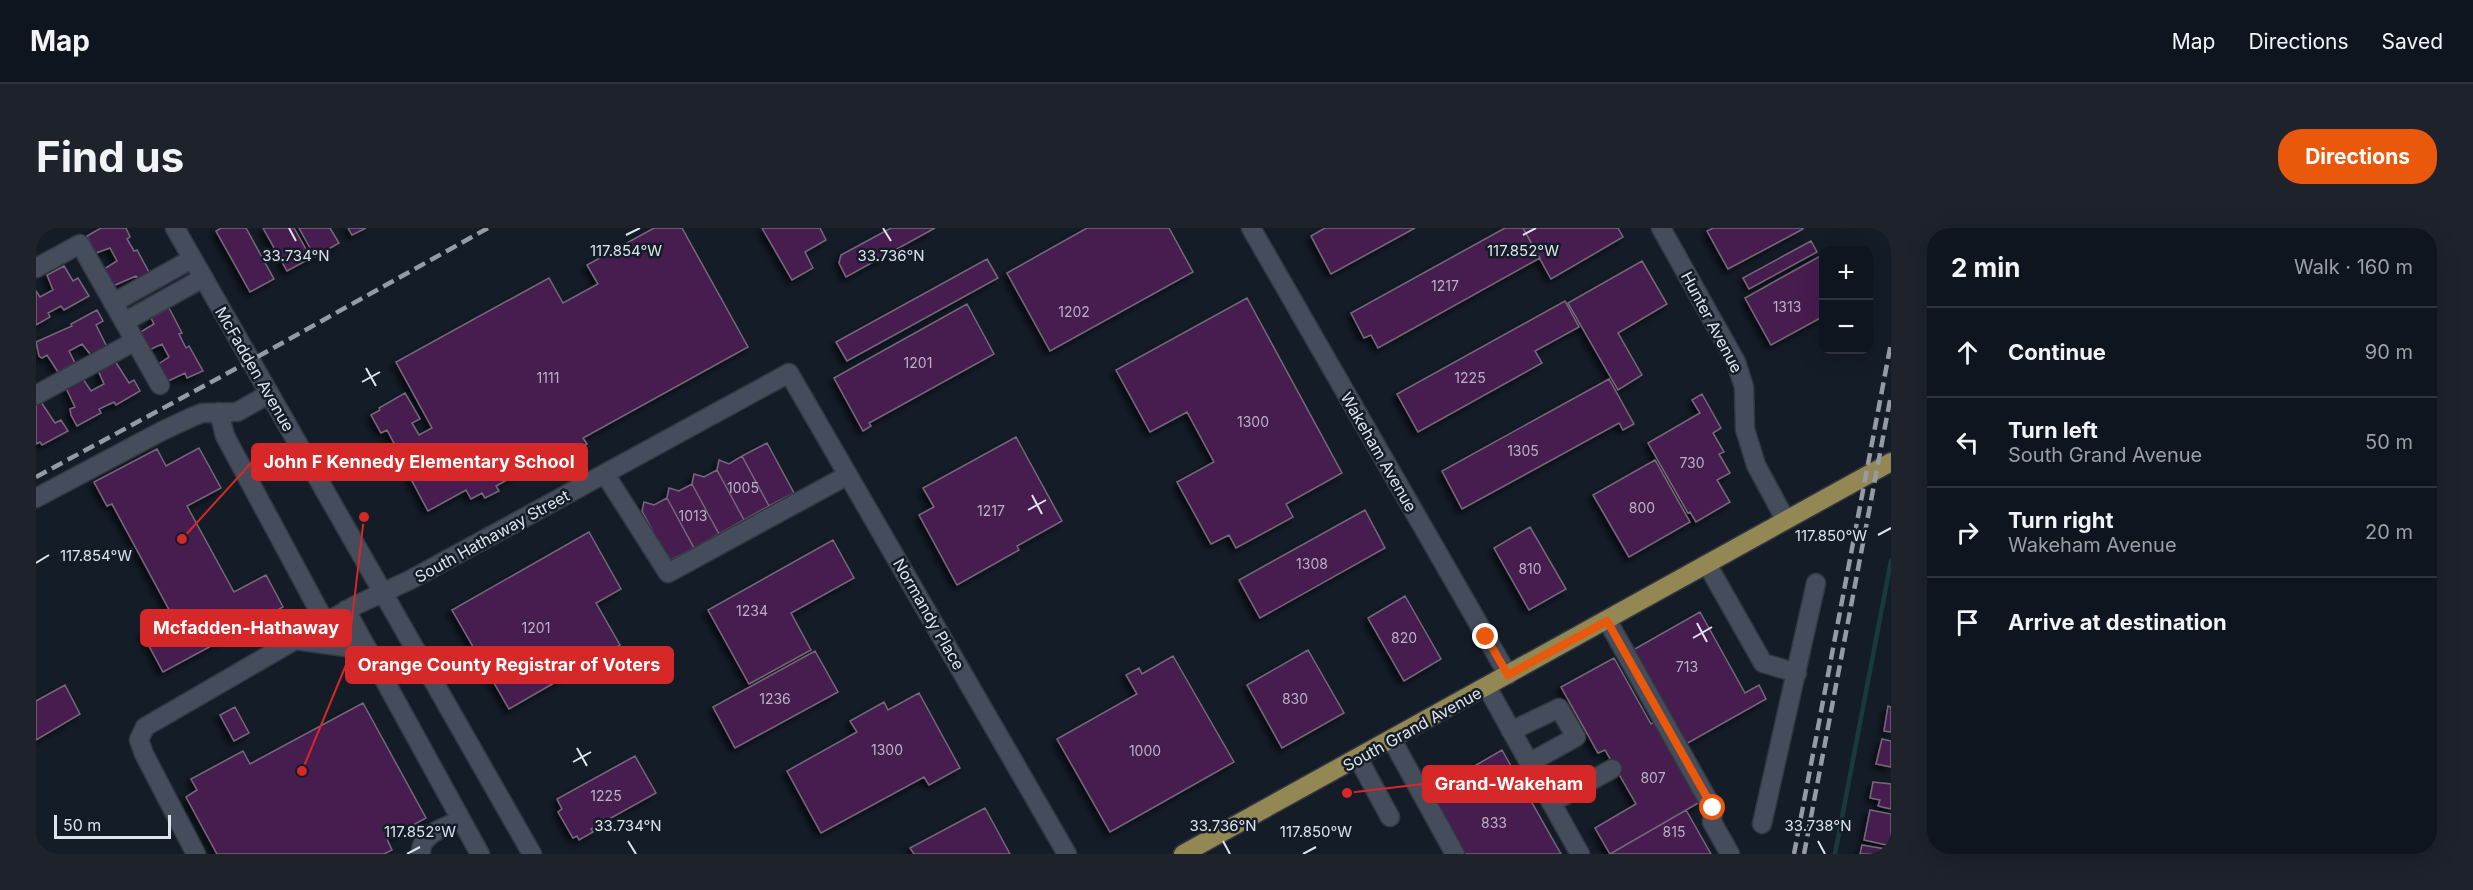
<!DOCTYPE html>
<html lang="en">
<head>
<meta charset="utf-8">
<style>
  body { margin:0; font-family:Inter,sans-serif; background:#1d222b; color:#f1f3f6 }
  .controls { position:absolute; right:18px; top:18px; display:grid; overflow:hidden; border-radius:12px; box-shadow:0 6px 24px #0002 }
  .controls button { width:54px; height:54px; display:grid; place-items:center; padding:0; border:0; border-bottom:2px solid #2f343c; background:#0f151e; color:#f1f3f6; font:30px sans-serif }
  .scale { position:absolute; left:18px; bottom:15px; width:117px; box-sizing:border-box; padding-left:6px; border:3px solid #dee4ec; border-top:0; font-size:16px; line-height:21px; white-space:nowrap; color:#dee4ec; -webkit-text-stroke:4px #141c28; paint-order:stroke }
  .stop { position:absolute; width:18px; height:18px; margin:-14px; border:4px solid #ea580c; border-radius:50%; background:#fff }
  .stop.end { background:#ea580c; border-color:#fff; box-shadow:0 2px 6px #0008 }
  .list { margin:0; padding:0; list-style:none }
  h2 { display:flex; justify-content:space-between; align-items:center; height:78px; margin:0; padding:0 24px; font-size:26px }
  h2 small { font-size:20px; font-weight:400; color:#9b9fa4 }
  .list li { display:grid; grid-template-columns:39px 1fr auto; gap:18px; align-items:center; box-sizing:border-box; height:90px; padding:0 24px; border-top:2px solid #2f343c }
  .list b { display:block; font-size:22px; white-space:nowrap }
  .list p { margin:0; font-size:20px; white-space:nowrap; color:#9b9fa4 }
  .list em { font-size:20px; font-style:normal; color:#9b9fa4 }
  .icon { flex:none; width:33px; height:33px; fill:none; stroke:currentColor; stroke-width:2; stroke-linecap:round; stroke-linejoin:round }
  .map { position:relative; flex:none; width:1855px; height:626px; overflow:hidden; border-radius:24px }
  header { display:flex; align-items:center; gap:36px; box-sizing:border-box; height:84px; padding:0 30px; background:#0f151e; border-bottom:2px solid #2f343c }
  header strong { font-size:28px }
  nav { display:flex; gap:33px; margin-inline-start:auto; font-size:21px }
  .intro { display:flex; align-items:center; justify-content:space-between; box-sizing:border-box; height:144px; padding:0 36px }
  h1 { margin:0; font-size:42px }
  .button { padding:15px 27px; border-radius:24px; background:#ea580c; color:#fff; font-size:21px; font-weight:700 }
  main { display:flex; gap:36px; padding:0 36px }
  aside { flex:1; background:#0f151e; border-radius:24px; box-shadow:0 6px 24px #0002 }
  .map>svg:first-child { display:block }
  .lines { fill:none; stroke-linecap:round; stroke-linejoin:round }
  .stream { stroke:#173a3d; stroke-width:4.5 }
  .building { fill:#461b50; stroke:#756978; stroke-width:1.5; filter:url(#shadow) }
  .minor-casing { stroke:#323740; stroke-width:21 }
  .major-casing { stroke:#323740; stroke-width:21 }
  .minor { stroke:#454d5c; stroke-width:18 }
  .major { stroke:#938753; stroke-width:18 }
  .rail { stroke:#959ba5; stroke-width:4.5; stroke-dasharray:12 6; stroke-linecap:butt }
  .route { stroke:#ea580c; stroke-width:8 }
  .ticks { fill:none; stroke:#dee4ec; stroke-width:2 }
  .labels { text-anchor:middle; stroke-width:5; stroke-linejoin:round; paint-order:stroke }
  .number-label { font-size:14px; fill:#b8b2c5 }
  .street-label { font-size:16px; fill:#dee4ec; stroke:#141c28 }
  .ticks-label { font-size:15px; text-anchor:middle; fill:#dee4ec; stroke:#141c28; stroke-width:5; stroke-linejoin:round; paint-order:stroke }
  .leader { fill:none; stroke:#d62828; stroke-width:2 }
  .callout-dot { fill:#d62828; stroke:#141c28; stroke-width:2 }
  .callout { fill:#d62828; stroke:#d62828; stroke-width:2 }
  .callout-label { font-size:18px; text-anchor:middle; font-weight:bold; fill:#fff }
</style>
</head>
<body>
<header>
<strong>Map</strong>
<nav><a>Map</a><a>Directions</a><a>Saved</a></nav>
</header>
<div class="intro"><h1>Find us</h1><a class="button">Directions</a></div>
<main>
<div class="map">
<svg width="1855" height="626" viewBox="0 0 1855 626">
  <defs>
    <filter id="shadow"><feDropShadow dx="-4" dy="4" stdDeviation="3" flood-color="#0009"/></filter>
  </defs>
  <rect width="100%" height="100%" fill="#141c28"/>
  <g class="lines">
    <path class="stream" d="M1799,626L1855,333"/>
  </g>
  <path class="building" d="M65,0H90L94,9L91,11L98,23L101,22L115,48L104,54L100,48L77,58L68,41L81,33L74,20L60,25L51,8Z
    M185,0H210L238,51L214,64L180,3Z
    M227,0H258L275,30L251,43Z
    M263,0H294L303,15L279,29Z
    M312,0H330L316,7Z
    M618,0H646L712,119L547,210L551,216L513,236L510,230L460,258L463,263L449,270L446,265L435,271L430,262L392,283L368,238L362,241L353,225L361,221L351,202L345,205L335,187L344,182L343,180L369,165L384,191L376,195L383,207L396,200L360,134L513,50L527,75L562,56L551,37Z
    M726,0H784L790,12L769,24L777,40L756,52Z
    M855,0H899L810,49L803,35L805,27Z
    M1051,0H1133L1157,44L1014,123L971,45Z
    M1289,0H1379L1295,46L1275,8Z
    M1469,0H1487L1504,30L1342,120L1335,107L1328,110L1315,85Z
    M1487,0H1582L1587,9L1515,51Z
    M1677,0H1767V1L1692,41L1671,3Z
    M1775,13L1781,24L1713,61L1707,50Z
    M1788,26V88L1735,117L1709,70Z
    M951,31L962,50L811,133L800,114Z
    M1606,33L1631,76L1582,105L1606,147L1582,162L1532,75Z
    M28,38L37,53L42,50L53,68L28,82L25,78L12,85L14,89L0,97V63L4,69L17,62L11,47Z
    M1211,70L1306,245L1250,276L1257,289L1200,320L1193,307L1175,316L1141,254L1178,234L1151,184L1114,204L1080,142Z
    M1529,73L1543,99L1499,123L1506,135L1382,204L1361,166Z
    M931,76L958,126L833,195L835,198L827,203L798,150Z
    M133,80L146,105L143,106L150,120L153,118L167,143L151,150L149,145L130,154L121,137L133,129L126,116L113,122L103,105L118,96L115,90Z
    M61,82L67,93L60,97L71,119L55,127L46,116L33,123L39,135L22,144L11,127L6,130L3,128L0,114L36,98L35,96Z
    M79,133L93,155L98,152L104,163L80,177L78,174L63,181L65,185L41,198L35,187L34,181L39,179L30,160L47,151L55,163L68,156L62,142Z
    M1573,151L1598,196L1587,202L1583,195L1426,281L1406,243Z
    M1666,166L1685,200L1677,205L1688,224L1683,226L1694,245L1681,252L1694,274L1660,294L1654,284L1652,285L1612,215L1664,185L1656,172Z
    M5,174L19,195L25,192L32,203L6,217L4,214L0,216V176Z
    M980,209L1026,293L981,318L983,322L921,357L883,287L898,279L887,260Z
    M731,215L758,265L733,278L706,228Z
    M163,220L185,260L151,278L198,364L230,347L247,379L127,444L106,405L137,389L76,276L71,278L58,254L121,221L130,238Z
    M706,228L733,278L708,292L681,242L683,232L693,236Z
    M1619,232L1654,294L1593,329L1557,267Z
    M681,242L708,292L683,306L656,256L658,246L668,249Z
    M656,256L683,306L658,320L631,270L633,260L643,263Z
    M631,270L658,320L633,333L606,283L608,274L618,277Z
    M1329,282L1349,320L1224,390L1203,352Z
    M1494,299L1530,361L1493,382L1458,320Z
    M553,304L585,361L560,375L584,417L473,481L416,382Z
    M797,312L818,350L755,385L775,422L713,456L672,382Z
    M1369,368L1405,431L1368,453L1332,390Z
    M1664,384L1709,465L1723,457L1730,471L1650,516L1597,422Z
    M1272,422L1308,485L1246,520L1211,457Z
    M779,423L802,464L699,520L677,479Z
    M1137,428L1198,534L1074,604L1021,511L1101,466L1090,447L1103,440L1106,446Z
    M1578,430L1615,496L1618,494L1664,574L1574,626L1559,600L1600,576L1569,522L1562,525L1525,459Z
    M29,457L44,486L0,512V473Z
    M883,465L924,540L893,557L888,549L785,605L751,543L821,504L814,493L848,474L852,482Z
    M327,475L390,590L351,611L356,622L348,626H181L150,569L161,562L155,551L207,523L214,536Z
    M1852,478L1855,479V504L1848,503Z
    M199,479L213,505L198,513L184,487Z
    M1846,511L1855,513V539L1840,536Z
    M1466,522L1525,626H1427L1392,565Z
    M599,528L620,565L555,601L557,604L543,612L541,608L537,610L522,584L526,581L521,571Z
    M1837,554L1855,556V581L1842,578L1844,572L1834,570Z
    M949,580L974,626H878L874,620Z
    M1650,582L1675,626H1574Z
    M1834,582L1855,586V618L1828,612Z
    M1826,617L1855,622V626H1824Z"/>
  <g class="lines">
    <g class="minor-casing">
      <path id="minor" d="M139,0L496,626
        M1215,0L1472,447
        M1625,0L1700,134L1708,159L1709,201L1720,237L1749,291
        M0,40L44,16L124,157
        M77,75L156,31
        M88,94L167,50
        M0,167L99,113
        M183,184L189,208L289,394
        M569,246L632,345L812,247
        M0,270L126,203L156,189L166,185L201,184L233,166
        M1671,336L1727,435L1761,445
        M310,382L444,626
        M1571,392L1677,581L1676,594L1694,626
        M259,412L331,422
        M1451,459L1544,626
        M1475,503L1523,480L1540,509L1493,535
        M1356,512L1419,626
        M1322,530L1354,589
        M1515,575L1576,541
        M1726,596L1780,355
        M160,626L108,526L103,512L109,499L318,378L374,352L753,145L1031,626
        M385,626C383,606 410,599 425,592"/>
    </g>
    <g class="major-casing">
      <path id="major" d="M1147,626L1855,234"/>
    </g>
    <use href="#minor" class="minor"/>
    <use href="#major" class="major"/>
    <path class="rail" d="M0,249L214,133L452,0
      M1758,626L1855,115
      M1768,626L1855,167"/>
  </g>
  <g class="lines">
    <path class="route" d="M1450,409L1472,447L1571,393L1677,580"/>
  </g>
  <path class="ticks" d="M253,0L260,13M847,0L855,13M590,7L604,0M1487,7L1500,0M330,140L340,158M326,154L344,144M996,267L1006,286M992,282L1010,272M1842,307L1855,300M0,335L13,327M1661,395L1671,414M1657,410L1676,399M541,520L551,538M537,534L555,524M592,613L600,626M1187,613L1194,626M1782,613L1789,626M371,626L384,619M1267,626L1280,619"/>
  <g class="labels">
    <g class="number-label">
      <text x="1409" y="63">1217</text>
      <text x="1751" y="84">1313</text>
      <text x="1038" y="89">1202</text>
      <text x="882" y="140">1201</text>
      <text x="512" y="155">1111</text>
      <text x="1434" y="155">1225</text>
      <text x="1217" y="199">1300</text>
      <text x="1487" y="228">1305</text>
      <text x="1656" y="240">730</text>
      <text x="707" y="265">1005</text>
      <text x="1606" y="285">800</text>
      <text x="955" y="288">1217</text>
      <text x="657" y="293">1013</text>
      <text x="1276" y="341">1308</text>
      <text x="1494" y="346">810</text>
      <text x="716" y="388">1234</text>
      <text x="500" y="405">1201</text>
      <text x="1368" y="415">820</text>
      <text x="1651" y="444">713</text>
      <text x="739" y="476">1236</text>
      <text x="1259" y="476">830</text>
      <text x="851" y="527">1300</text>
      <text x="1109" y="528">1000</text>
      <text x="1617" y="555">807</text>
      <text x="570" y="573">1225</text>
      <text x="1458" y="600">833</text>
      <text x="1638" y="609">815</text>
    </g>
    <g class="street-label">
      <text transform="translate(1676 94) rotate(62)" y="6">Hunter Avenue</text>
      <text transform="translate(219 141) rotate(60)" y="6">McFadden Avenue</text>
      <text transform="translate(1343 224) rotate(60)" y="6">Wakeham Avenue</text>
      <text transform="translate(456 308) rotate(-29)" y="6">South Hathaway Street</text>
      <text transform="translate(893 386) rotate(60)" y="6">Normandy Place</text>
      <text transform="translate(1376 501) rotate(-29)" y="6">South Grand Avenue</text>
    </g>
  </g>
  <g class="ticks-label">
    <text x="590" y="28">117.854°W</text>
    <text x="1487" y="28">117.852°W</text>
    <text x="260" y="33">33.734°N</text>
    <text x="855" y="33">33.736°N</text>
    <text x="1795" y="313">117.850°W</text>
    <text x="60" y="333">117.854°W</text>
    <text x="592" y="603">33.734°N</text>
    <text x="1187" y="603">33.736°N</text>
    <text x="1782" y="603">33.738°N</text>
    <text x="384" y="609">117.852°W</text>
    <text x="1280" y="609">117.850°W</text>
  </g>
  <path class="leader" d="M146 311L216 234M328 289L315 400M266 543L310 437M1311 565L1387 556"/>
  <g class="callout-dot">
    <circle cx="146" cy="311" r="6"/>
    <circle cx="328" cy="289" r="6"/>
    <circle cx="266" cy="543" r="6"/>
    <circle cx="1311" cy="565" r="6"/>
  </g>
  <g class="callout">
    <rect x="216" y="216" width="335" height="36" rx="6"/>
    <rect x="105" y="382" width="210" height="36" rx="6"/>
    <rect x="310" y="419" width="327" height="36" rx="6"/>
    <rect x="1387" y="538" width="172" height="36" rx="6"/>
  </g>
  <g class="callout-label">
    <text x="383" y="240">John F Kennedy Elementary School</text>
    <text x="210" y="406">Mcfadden-Hathaway</text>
    <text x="473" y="443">Orange County Registrar of Voters</text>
    <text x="1473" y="562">Grand-Wakeham</text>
  </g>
</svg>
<div class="controls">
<button>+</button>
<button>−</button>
</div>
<div class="scale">50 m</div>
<div class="stop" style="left:1677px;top:580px"></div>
<div class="stop end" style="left:1450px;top:409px"></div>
</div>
<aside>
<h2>2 min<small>Walk · 160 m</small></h2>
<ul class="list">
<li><svg class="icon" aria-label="ahead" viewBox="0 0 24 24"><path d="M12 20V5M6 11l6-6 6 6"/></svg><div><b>Continue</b></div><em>90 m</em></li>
<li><svg class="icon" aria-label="left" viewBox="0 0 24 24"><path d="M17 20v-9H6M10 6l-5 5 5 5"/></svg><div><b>Turn left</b><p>South Grand Avenue</p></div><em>50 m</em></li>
<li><svg class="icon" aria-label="right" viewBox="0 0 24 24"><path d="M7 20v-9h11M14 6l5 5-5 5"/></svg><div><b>Turn right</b><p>Wakeham Avenue</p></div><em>20 m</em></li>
<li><svg class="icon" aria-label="arrive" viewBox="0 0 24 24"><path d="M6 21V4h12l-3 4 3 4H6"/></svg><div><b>Arrive at destination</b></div></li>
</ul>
</aside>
</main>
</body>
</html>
